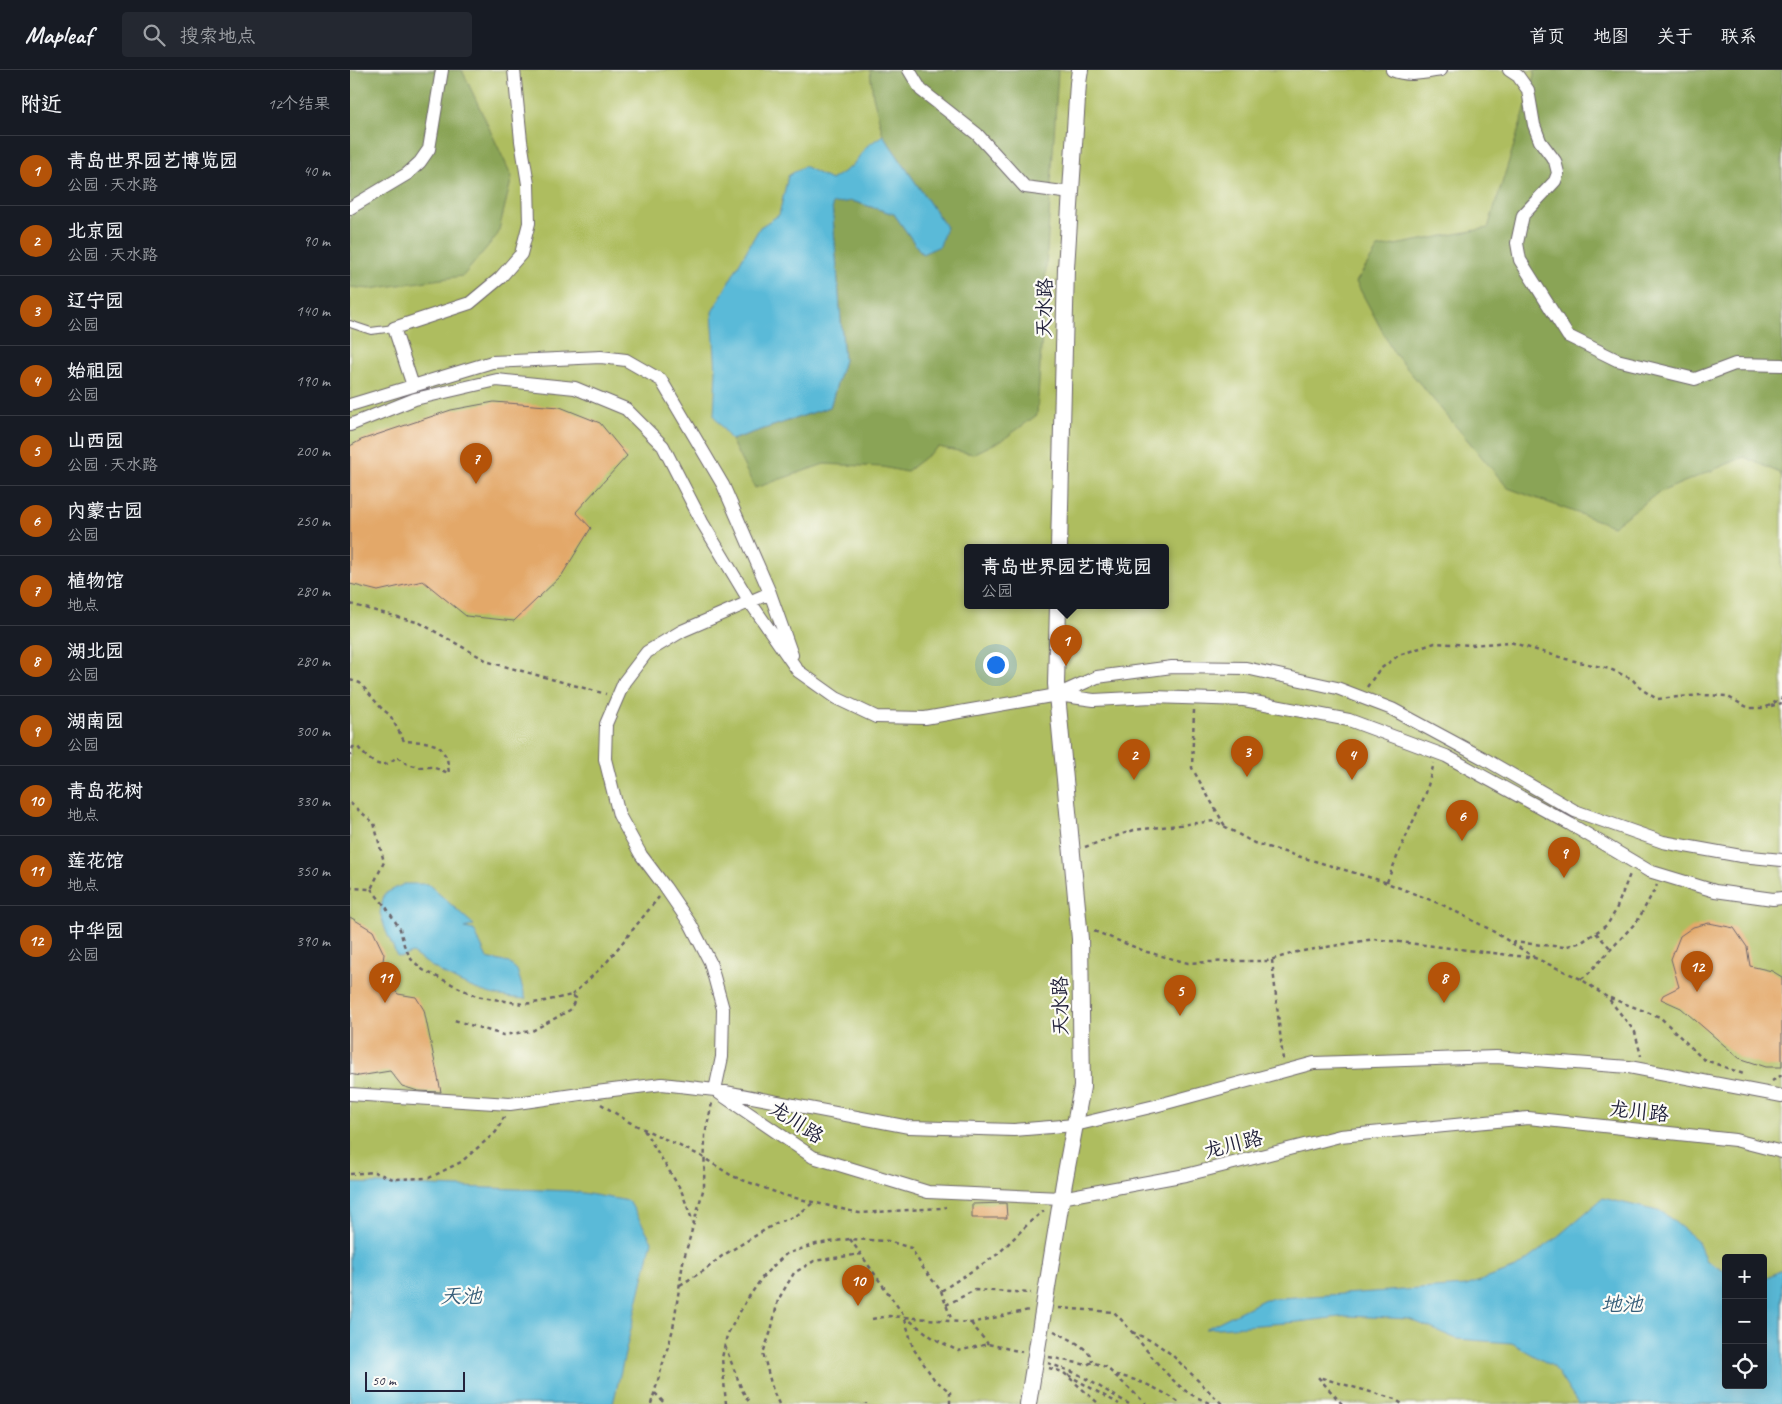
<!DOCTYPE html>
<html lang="zh">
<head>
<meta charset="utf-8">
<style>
  body { margin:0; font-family:Caveat,"LXGW WenKai TC",sans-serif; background:#242831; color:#f1f3f6 }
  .controls { position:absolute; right:15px; bottom:15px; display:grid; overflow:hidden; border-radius:5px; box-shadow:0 5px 20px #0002 }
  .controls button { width:45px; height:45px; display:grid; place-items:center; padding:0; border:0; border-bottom:1px solid #363941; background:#171b24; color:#f1f3f6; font:25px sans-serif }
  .scale { position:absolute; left:15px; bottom:12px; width:100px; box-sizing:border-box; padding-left:5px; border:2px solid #22223b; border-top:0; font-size:14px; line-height:18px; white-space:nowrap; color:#22223b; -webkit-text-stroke:4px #fdfcf7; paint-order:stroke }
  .you { position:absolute; left:645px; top:594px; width:18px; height:18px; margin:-12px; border:4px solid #fff; border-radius:50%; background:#1a73e8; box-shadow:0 0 0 8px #1a73e833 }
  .badge { display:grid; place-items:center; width:32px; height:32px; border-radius:50%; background:#b45309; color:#fff; font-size:16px; font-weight:700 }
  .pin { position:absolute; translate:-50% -41px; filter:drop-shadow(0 1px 2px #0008) }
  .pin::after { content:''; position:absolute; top:26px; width:18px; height:15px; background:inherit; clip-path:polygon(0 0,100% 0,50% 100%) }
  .popup { position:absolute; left:614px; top:474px; width:205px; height:65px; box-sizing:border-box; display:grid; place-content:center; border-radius:5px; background:#171b24; filter:drop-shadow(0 1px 4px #0005); font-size:16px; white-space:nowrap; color:#9ea1a6 }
  .popup b { font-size:19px; color:#f1f3f6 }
  .popup::after { content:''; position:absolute; left:50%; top:100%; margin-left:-10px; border:10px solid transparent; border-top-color:#171b24 }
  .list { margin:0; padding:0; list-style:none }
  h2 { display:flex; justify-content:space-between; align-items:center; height:65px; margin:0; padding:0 20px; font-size:21px }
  h2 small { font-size:16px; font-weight:400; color:#9ea1a6 }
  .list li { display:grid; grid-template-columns:32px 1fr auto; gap:15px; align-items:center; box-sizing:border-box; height:70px; padding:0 20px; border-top:1px solid #363941 }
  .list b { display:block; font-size:19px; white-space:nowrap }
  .list p { margin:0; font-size:16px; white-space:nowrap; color:#9ea1a6 }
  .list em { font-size:16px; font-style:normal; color:#9ea1a6 }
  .icon { flex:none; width:28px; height:28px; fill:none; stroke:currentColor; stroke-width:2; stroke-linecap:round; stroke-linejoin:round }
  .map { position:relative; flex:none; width:1432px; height:1334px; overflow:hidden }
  header { display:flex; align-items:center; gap:30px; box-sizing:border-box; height:70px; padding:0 25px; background:#171b24; border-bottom:1px solid #363941 }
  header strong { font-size:24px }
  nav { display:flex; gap:28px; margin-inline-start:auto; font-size:18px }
  .search { width:350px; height:45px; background:#242831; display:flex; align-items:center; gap:12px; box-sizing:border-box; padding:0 18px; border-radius:5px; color:#9ea1a6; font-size:19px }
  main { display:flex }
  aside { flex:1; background:#171b24 }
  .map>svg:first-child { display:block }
  .green { fill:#aebd5f; stroke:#68704d; fill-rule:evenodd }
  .forest { fill:#8aa456; stroke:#566348 }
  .water { fill:#5abad8; stroke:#3e6e8a }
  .building { fill:#e3a869 }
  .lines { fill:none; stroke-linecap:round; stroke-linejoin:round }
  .service-casing { stroke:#6b646a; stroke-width:8 }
  .minor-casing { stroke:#6b646a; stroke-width:14 }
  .tertiary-casing { stroke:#6b646a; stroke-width:18 }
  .path { stroke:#6b646a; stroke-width:2.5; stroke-dasharray:4 4; stroke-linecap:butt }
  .service { stroke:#fff; stroke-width:6 }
  .minor { stroke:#fff; stroke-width:12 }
  .tertiary { stroke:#fff; stroke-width:16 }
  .labels { text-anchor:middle; stroke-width:4.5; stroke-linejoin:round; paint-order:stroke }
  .street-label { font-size:20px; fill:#22223b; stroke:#fdfcf7 }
  .water-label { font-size:21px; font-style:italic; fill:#385f7a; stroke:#fdfcf7 }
</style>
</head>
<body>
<header>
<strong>Mapleaf</strong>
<div class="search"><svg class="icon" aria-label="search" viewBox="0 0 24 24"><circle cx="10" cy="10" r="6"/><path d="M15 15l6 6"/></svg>搜索地点</div>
<nav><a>首页</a><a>地图</a><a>关于</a><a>联系</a></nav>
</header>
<main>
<aside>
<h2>附近<small>12个结果</small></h2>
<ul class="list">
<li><span class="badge">1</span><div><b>青岛世界园艺博览园</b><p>公园 · 天水路</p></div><em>40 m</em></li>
<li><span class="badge">2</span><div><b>北京园</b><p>公园 · 天水路</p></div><em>90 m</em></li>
<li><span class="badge">3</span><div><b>辽宁园</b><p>公园</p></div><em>140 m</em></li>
<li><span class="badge">4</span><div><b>始祖园</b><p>公园</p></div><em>190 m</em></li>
<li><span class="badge">5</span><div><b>山西园</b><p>公园 · 天水路</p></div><em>200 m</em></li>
<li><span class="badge">6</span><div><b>内蒙古园</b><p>公园</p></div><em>250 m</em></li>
<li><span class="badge">7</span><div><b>植物馆</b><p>地点</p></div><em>280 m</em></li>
<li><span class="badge">8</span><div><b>湖北园</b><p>公园</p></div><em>280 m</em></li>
<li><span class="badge">9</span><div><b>湖南园</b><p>公园</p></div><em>300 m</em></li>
<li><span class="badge">10</span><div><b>青岛花树</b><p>地点</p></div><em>330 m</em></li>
<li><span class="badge">11</span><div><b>莲花馆</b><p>地点</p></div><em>350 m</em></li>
<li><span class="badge">12</span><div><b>中华园</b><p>公园</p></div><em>390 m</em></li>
</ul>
</aside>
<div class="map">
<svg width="1432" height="1334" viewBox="0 0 1432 1334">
  <rect width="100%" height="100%" fill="#fdfcf7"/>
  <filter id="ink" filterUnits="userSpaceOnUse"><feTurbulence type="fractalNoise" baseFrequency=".02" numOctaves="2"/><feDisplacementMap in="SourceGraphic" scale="10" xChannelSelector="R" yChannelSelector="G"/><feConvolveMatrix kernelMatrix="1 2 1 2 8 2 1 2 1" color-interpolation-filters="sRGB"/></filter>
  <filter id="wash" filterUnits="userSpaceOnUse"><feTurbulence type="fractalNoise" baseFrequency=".0096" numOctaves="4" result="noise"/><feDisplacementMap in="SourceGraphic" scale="20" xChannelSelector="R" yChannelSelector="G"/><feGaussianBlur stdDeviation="1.12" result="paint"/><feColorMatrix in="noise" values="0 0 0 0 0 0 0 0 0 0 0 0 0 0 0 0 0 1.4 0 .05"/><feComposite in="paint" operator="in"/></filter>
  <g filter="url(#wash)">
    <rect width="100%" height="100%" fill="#f2dec1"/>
    <path class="green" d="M3,0H1432V1334H0V5ZM617,477H815V535H617ZM1376,1188H1413V1315H1376Z"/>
    <path class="forest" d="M0,0H112L162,107L148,164L113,206L20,219L0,217Z
      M520,0H708L687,345L654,369L623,384L588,377L556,402L533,397L474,394L405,418L381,370L480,337L494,290L482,134L502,131L544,144L572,184L596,157L533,65L523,26Z
      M1185,0H1432V409L1430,403L1394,387L1308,423L1263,456L1158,418L1044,283L1006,212L1028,178L1138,158L1179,27Z"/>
    <path class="water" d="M533,65L596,157L590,176L572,184L544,144L502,131L482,134L494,290L480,337L381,370L364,346L366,301L362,242L410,157L429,145L438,106L454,96L481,110L502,96L517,76Z
      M54,814H78L124,855L115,858L124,860L137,888L159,893L167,900L176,929C165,928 152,927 141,924C112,916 87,901 62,883L51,887L47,886L36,861L30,843L34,824Z
      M0,1113L221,1121L279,1131L302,1171L263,1334H0Z
      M1253,1128L1312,1142L1347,1170L1356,1191L1376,1202V1315H1413V1209L1432,1200V1334H1228L1204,1297L1162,1273L1107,1269L1059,1249L998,1246L948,1252L855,1259L915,1229L1116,1216L1166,1198L1201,1172Z"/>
    <g id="blocks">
      <path class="building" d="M144,332L210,337L250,353L277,386L226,442L241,458L212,505L164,551L116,546L73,511L28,521L0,514V376L11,370L101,340Z
        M0,847L23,861L34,884L31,905L48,924L66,927L74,940L91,1022L68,1021L52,1016L40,1001L9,1006L0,1004Z
        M1359,853L1384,858L1397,877L1400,896L1422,901L1432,907V997H1416L1389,988L1331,938L1311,929L1313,925L1329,917L1321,889L1330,866L1343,857Z
        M656,1133L657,1148H622V1134Z"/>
    </g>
  </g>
  <g filter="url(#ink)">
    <use href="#blocks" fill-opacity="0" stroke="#6b646a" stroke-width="1"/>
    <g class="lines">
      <g class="service-casing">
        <path id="service" d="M0,254L21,261L44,258"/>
      </g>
      <g class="minor-casing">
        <path id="minor" d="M559,0L571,20L627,64L675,117L721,123
          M1042,0C1059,7 1073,3 1091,0
          M1159,0L1168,6L1178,20L1184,55L1190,71L1205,91L1208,103L1205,111L1173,145L1167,173L1170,190L1218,266L1267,290L1345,309L1385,294L1432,295
          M0,138L57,104L70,92L79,79L92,0
          M63,316L44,258L120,233L150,208L171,184L179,153L178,114L171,71L164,0
          M0,335L142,292L251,287L276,290L311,310L373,415L420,523L442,585
          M0,355L65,329L147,310L225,318L276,339L313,376L352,452L400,532L448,601L486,628L526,647L575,648L707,625L747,607L822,597L896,598L987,618L1042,639L1133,688L1225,741L1313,772L1391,786L1432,790
          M707,625L744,630L802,627L894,630L999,650L1096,686L1220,754L1299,801L1365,821L1423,829L1432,828
          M365,1020L372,987L373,939L360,892L341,855L315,817L291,785L269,745L255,689L256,654L274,612L297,582L332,561L420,523
          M369,1023L463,1087L578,1122L711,1128L836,1105L990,1066L1178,1048L1385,1070L1432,1082
          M0,1024L160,1034L230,1024L312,1014L365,1020L559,1057L664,1060L725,1055L805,1036L964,993L1146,987L1279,997L1432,1026"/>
      </g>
      <g class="tertiary-casing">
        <path id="tertiary" d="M709,477L716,198L728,13L730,0
          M678,1334L714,1113L732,1017L730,869L706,614L708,535"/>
      </g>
      <path class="path" d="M0,534L70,553L139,592L256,624
        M0,610L10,613L32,639L40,645L54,671L75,672L89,676L97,688L99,703L82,697H69L57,694L47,687C44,689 40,693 36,694C26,698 14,685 8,677H3L0,686
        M1017,617L1029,600L1049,585L1085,573L1121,575L1160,572L1216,589L1260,599L1282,609L1291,619L1307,629L1351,625L1376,626L1399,638H1415L1432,628
        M1421,636L1432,633
        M844,640L842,698L875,756
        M0,733L24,753L34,792L21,819L0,818
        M735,777L784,760L865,751L904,773L1032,811L1093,835L1141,860L1184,887
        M1037,812L1049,782L1076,723L1084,693
        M21,819L36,837L50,859L54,875L61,889L73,900L126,926L173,934L190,932L222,925L226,928L220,940L182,961L153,965L104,950
        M744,861L797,882L838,893L882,891H917L947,882L1024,869L1185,888L1231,909L1258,928L1285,962L1291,986
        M1246,863L1262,880
        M1162,872L1214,877L1232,872L1257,855L1265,842L1280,804
        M922,890L933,990
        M1231,909L1238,904L1288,850L1307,815
        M222,925L256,893L309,827
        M1260,928L1310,947L1353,989L1396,1005
        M1422,1011L1432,1005
        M251,1034L279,1052L351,1086L382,1106L433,1125L509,1143L590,1138L596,1137
        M294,1060L331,1120L343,1152
        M0,1104L24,1102L43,1109L79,1108L111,1092L146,1062L154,1047
        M500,1169L555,1247L621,1253L679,1240
        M330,1215L355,1200L372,1186L428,1152L446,1146L464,1132
        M591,1221L602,1251
        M596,1235L625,1220L681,1223
        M709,1238L764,1242C788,1266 809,1301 836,1321C843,1326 853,1330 861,1334
        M522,1249L539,1246L555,1247L583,1268L608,1281L638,1274L672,1282
        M555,1249L563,1278L584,1309L600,1322V1334
        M621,1253L638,1274
        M704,1261C715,1267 742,1278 742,1292
        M782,1262L804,1272L821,1284L872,1334
        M375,1276L392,1320L400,1334
        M699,1287L737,1295L742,1292L756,1297L796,1334
        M698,1293L728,1304L779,1334
        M699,1298L713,1302L749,1334
        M718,1305L769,1334
        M766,1305C788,1309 814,1321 831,1334
        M305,1323L315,1334
        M301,1334L323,1259L333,1192L354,1117L355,1065L362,1033
        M376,1334L372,1288L377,1265L396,1231L414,1205L436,1184L466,1174L500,1169L538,1171L561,1178L573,1198L591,1221L648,1184L681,1151L694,1141
        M429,1334L423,1321L413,1283L421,1261L428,1230L444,1203L464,1191L511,1184
        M516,1334V1333
        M992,1334L968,1307L1045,1329L1052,1334"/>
      <use href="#service" class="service"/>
      <use href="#minor" class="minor"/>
      <use href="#tertiary" class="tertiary"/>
    </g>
  </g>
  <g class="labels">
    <g class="street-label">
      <text transform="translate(694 238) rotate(-89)" y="7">天水路</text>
      <text transform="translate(710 936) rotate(-91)" y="7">天水路</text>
      <text transform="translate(1289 1041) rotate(6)" y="7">龙川路</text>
      <text transform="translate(447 1052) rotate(33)" y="7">龙川路</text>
      <text transform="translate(883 1074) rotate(-14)" y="7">龙川路</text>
    </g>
    <g class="water-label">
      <text x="111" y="1233">天池</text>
      <text x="1272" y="1241">地池</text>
    </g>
  </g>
</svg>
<div class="controls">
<button>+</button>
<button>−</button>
<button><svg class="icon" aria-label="locate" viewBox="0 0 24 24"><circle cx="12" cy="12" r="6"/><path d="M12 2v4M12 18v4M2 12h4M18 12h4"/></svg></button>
</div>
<div class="scale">50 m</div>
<div class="you"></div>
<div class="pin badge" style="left:716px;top:596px">1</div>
<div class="popup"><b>青岛世界园艺博览园</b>公园</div>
<div class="pin badge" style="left:784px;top:710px">2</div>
<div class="pin badge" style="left:897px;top:707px">3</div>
<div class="pin badge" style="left:1002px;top:710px">4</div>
<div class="pin badge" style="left:830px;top:946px">5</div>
<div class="pin badge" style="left:1112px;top:771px">6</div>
<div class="pin badge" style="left:126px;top:414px">7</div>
<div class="pin badge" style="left:1094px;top:933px">8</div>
<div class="pin badge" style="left:1214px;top:808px">9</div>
<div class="pin badge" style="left:508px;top:1236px">10</div>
<div class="pin badge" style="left:35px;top:933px">11</div>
<div class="pin badge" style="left:1347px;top:922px">12</div>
</div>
</main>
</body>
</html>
